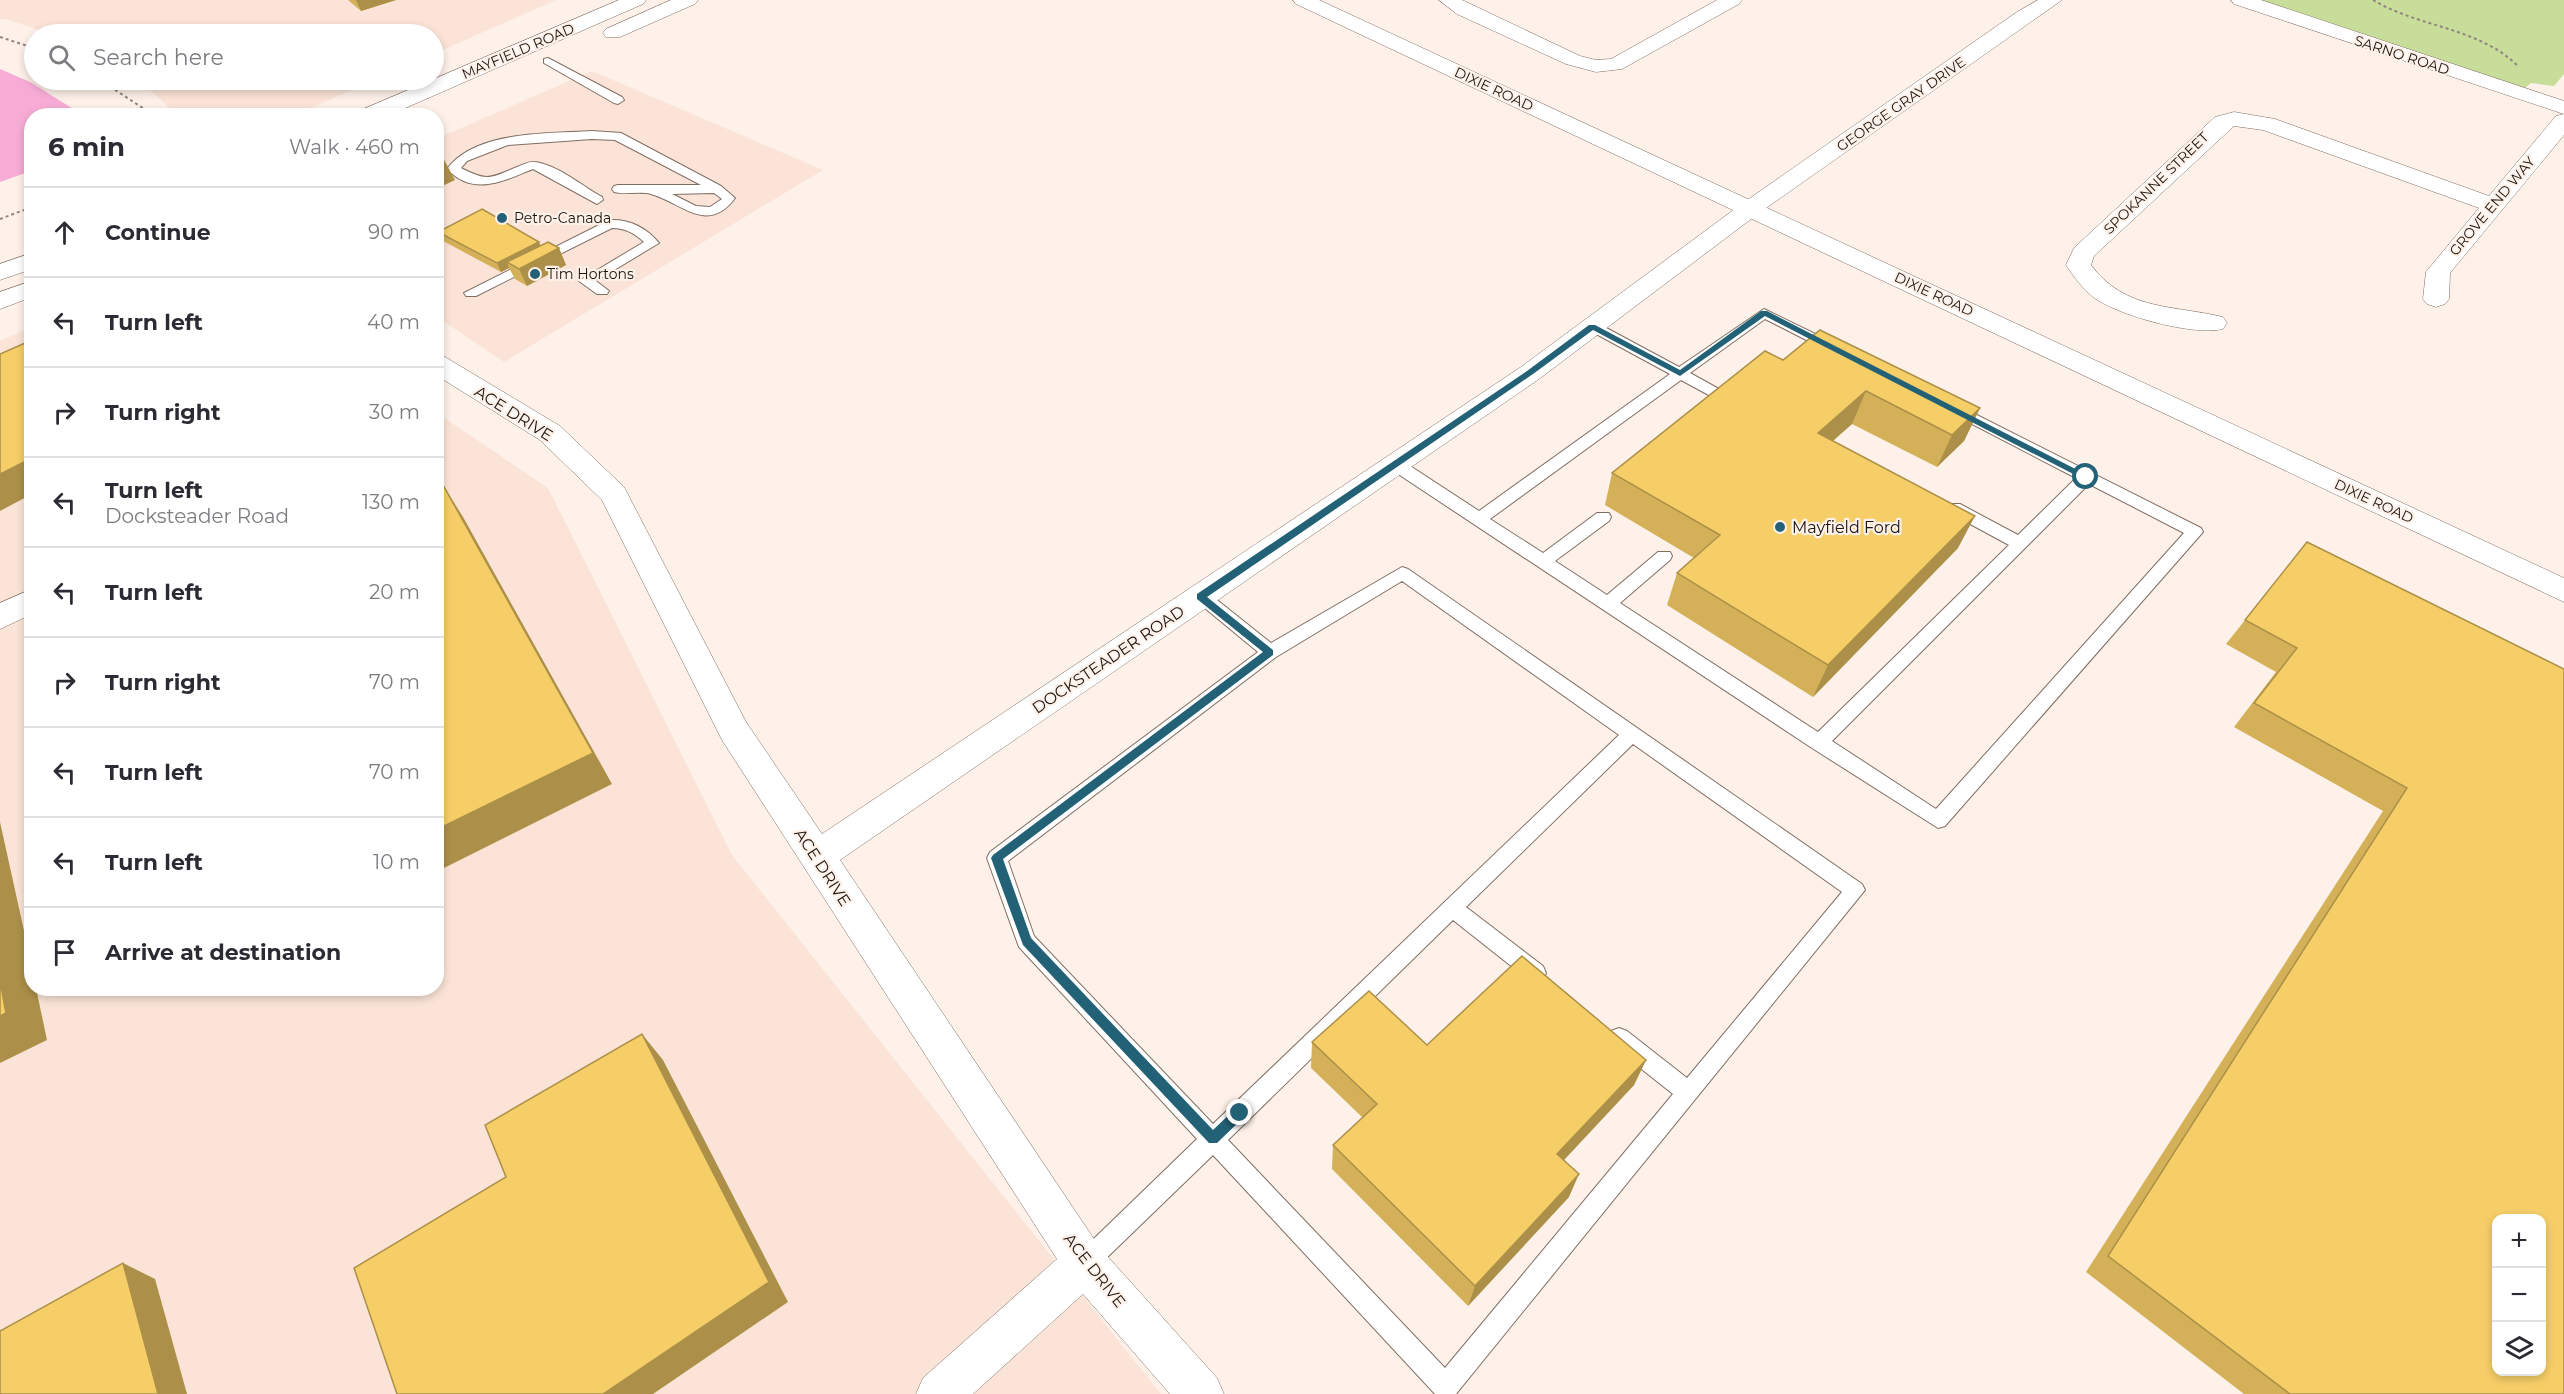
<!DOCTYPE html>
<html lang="en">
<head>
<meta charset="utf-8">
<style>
  body { margin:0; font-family:Montserrat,sans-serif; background:#f7f7f7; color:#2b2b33 }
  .controls { position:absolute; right:18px; bottom:18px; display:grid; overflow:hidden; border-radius:12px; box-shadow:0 3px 9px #0003 }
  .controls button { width:54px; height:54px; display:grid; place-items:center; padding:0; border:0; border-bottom:2px solid #e1e1e2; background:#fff; color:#2b2b33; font:30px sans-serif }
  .stop { position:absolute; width:18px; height:18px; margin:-14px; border:4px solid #236177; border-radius:50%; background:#fff }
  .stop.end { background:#236177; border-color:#fff; box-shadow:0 2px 6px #0008 }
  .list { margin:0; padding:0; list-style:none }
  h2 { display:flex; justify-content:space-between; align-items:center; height:78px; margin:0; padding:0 24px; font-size:26px }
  h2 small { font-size:20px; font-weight:400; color:#7c7c81 }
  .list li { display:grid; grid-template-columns:39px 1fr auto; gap:18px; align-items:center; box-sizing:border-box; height:90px; padding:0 24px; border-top:2px solid #e1e1e2 }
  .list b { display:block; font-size:22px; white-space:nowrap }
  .list p { margin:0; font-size:20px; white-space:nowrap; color:#7c7c81 }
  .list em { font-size:20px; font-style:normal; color:#7c7c81 }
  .icon { flex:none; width:33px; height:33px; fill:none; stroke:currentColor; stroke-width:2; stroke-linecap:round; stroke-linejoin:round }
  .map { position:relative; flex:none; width:2564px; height:1394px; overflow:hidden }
  .search { position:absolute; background:#fff; box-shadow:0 3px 9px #0003; left:24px; top:24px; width:420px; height:66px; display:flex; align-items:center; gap:15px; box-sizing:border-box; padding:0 21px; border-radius:33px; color:#7c7c81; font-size:22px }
  .panel { position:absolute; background:#fff; box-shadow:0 3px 9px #0003; left:24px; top:108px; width:420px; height:888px; border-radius:24px }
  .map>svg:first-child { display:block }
  .built { fill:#fbe4d7 }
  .green { fill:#c8dd99 }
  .water { fill:#f7acd6 }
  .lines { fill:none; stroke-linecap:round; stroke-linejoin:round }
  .lane-casing { stroke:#806e63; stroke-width:2 }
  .street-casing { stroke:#806e63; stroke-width:1 }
  .secondary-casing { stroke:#806e63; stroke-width:1 }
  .path { stroke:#8f857e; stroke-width:2; stroke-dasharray:3 3; stroke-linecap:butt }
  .lane { fill:#fff; fill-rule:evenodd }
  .street { fill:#fff; fill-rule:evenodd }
  .secondary { fill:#fff; fill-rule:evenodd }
  .wall { fill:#d4b159 }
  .shaded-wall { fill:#ac9049 }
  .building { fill:#f6ce68; stroke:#ac9049; stroke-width:1.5; fill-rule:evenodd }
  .route { fill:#236177 }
  .poi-dot { fill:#236177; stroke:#fef1e9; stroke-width:2 }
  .labels { text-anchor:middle; stroke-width:4.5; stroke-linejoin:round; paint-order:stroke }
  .far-street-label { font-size:14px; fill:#1b140f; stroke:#fef1e9 }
  .far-poi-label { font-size:14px; fill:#1b140f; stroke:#fef1e9; text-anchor:start }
  .street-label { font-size:16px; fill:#1b140f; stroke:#fef1e9 }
  .poi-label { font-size:16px; fill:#1b140f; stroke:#fef1e9; text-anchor:start }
</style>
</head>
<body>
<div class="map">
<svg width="2564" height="1394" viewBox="0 0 2564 1394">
  <rect width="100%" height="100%" fill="#fef1e9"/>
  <path class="built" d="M0,0H556L434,54V34H50L9,20L0,19Z
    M592,71L823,170L504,362L437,317L436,139Z
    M138,80H375L293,116L178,115Z
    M31,327L32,988H436L437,413L548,488L732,855L1161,1394H0V341Z"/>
  <path class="green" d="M2258,0H2564V74L2554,86L2531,83L2525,88Z"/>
  <path class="water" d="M0,69L30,82L83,115L32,116L31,171L0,182Z"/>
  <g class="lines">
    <g class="lane-casing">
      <path id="lane" d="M548,58L622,97L624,100L618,104L614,103L544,63V59Z
        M592,131L621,133L721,186L735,198C708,235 682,203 651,194C639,191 626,195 614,192L612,189L614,186L618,185H701L615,140L592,139L508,145L467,161L461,168C488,182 490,178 517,167C523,165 529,161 535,162C558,165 582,186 602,197L603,200L597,204L533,169C503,181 474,197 447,169C476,130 548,134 592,131ZM714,193L722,199L710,207L696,206L672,194Z
        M609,220C629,219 646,227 659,243L596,281L609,291L607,294H597L579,281L644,242C634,233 625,228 612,228L476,296H466L464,293Z
        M1764,309L1838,345L1840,348L1833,352L1828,351L1765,319L1690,373L1728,394L1730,397L1728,400H1718L1681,380L1490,519L1543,553L1597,513H1609L1611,517L1609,521L1555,561L1607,595L1658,552H1670L1672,556L1670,560L1620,603L1818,732L2009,545L1948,512L1946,508L1948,504H1960L2018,535L2076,478L1949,412L1946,409L1949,406H1959L2201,528L2203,532L1945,826L1938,828L1812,748L1389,468L1387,464L1389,460H1401L1479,511L1670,374L1587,329L1585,326L1587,323H1597L1679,367ZM2089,484L2184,533L1936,809L1832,741Z
        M1402,567L1408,569L1862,884L1865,890L1456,1394H1435L1213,1155L1093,1271L1085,1275L1077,1271L1073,1263L1077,1255L1197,1139L1019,947L987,858L990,852L1258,652L1195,600L1193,596L1195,592L1201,590L1207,592L1271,643ZM1402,581L1619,735L1213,1124L1034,936L1008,861L1276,657ZM1633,744L1842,892L1687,1078L1627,1031L1619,1028L1611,1031L1608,1038L1611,1045L1673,1094L1445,1368L1228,1140L1453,920L1529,980L1536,982L1543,980L1546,973L1543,966L1466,907Z"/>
    </g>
    <g class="street-casing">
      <path id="street" d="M1439,0H1462L1580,56L1596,60L1611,59L1717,0H1742L1739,4L1622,69L1596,72L1566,64L1457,14Z
        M2038,0H2062L1759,213L1539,379L840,860L1100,1248L1217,1378L1224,1394H1170L1083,1294L973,1394H916L923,1378L1057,1259L722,740L602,500L540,440L436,375V355L445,357L560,426L624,487L746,722L822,834L1521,367L1743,203L2017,12Z
        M2231,0H2261L2564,101V135L2450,273L2449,299L2445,304L2436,307L2427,304L2423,299L2426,272L2479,208L2263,130L2234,126L2094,256L2091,265C2125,311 2173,305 2223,317L2227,323L2223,329C2193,336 2119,316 2093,297C2082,288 2074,277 2066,265L2074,248L2215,117L2234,112L2275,119L2489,196L2556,116L2564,114L2234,4Z
        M32,589V614L0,629V603Z"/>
    </g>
    <g class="secondary-casing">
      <path id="secondary" d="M619,0H646L643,4L387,116H356L359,111Z
        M671,0H698L695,4L620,37H606L603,33L606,29Z
        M1293,0H1319L2564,578V602L1296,4Z
        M32,253V269L0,280V264Z
        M32,281V297L0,309V292Z"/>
    </g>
    <path class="path" d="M2373,0C2420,28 2478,27 2518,66
      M0,37L34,48
      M100,80L155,116
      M0,219L32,207"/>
    <use href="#lane" class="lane"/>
    <use href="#street" class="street"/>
    <use href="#secondary" class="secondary"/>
  </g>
  <path class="wall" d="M348,0H396L361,11Z
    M438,232L559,248L566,265L527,286L515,279L509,268L501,272L443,241Z
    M1783,360L1980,408L1964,441L1937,467L1852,424L1833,441L1958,548L1813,697L1667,605L1677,573L1694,558L1605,505L1612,473Z
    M2307,542L2564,669V1394H2244L2086,1272L2383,811L2234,727L2276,672L2226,644Z
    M1312,1042L1427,1045L1646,1060L1634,1085L1564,1160L1569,1197L1468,1306L1332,1169L1333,1145L1363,1118L1311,1068Z"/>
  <path class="shaded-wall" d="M356,0H396L361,11Z
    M442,156L455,180L436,189V159Z
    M539,242L543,251L507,262L509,268L501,272L497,263Z
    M559,248L566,265L527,286L519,269Z
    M1866,391L1852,424L1805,465L1818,433Z
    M1980,408L1964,441L1937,467L1952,435Z
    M32,458V494L0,511V474Z
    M443,485L463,517L612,784L436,872Z
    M1975,516L1958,548L1813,697L1828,665Z
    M0,822L32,967V988H36L47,1040L0,1063Z
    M642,1034L663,1060L788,1302L653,1394H603Z
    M1646,1060L1634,1085L1548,1177L1557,1154Z
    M1579,1174L1569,1197L1468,1306L1475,1286Z
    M123,1263L155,1279L187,1394H158Z"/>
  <path class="building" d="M436,152L442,156L436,159Z
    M482,209L539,242L497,263L438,232Z
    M548,242L559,248L519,269L507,262Z
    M1820,330L1980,408L1952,435L1866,391L1818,433L1975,516L1828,665L1677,573L1720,535L1612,473L1765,351L1783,360Z
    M32,340V458L0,474V354Z
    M443,485L593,753L436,830V488Z
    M2307,542L2564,669V1394H2290L2108,1256L2407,788L2254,703L2297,648L2245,620ZM2496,1218H2541V1371H2496Z
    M1522,956L1646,1060L1557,1154L1579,1174L1475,1286L1333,1145L1377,1104L1312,1042L1369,991L1427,1045Z
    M0,981L6,1013L0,1016Z
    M642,1034L769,1282L603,1394H397L354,1268L506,1177L485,1125Z
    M123,1263L158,1394H0V1331Z"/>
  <path class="route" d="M1761,311H1767L2091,477L2083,479L1765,316L1680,376L1593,330L1533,374L1207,597L1273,650V655L1003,859L1031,938L1213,1130L1236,1108H1244V1117L1217,1143H1209L1023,945L991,858L993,855L1263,652L1197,599V594L1527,371L1589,325H1595L1680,370Z"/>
  <g class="poi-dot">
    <circle cx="502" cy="218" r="6"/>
    <circle cx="535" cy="274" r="6"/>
    <circle cx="1780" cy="527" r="6"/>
  </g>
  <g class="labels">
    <g class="far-street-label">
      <text transform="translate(518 51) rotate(-23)" y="5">MAYFIELD ROAD</text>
      <text transform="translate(2402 55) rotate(18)" y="5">SARNO ROAD</text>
      <text transform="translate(1494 89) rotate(25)" y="5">DIXIE ROAD</text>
      <text transform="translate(1901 104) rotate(-35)" y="5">GEORGE GRAY DRIVE</text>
      <text transform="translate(2156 183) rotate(-44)" y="5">SPOKANNE STREET</text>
      <text transform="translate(2492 206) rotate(-50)" y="5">GROVE END WAY</text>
      <text transform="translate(1934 294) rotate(25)" y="5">DIXIE ROAD</text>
      <text transform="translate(2374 501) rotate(25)" y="5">DIXIE ROAD</text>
    </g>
    <g class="far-poi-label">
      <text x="514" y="223">Petro-Canada</text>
      <text x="547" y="279">Tim Hortons</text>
    </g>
    <g class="street-label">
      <text transform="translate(514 413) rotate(32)" y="6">ACE DRIVE</text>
      <text transform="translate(1108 659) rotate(-34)" y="6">DOCKSTEADER ROAD</text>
      <text transform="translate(823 867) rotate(57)" y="6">ACE DRIVE</text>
      <text transform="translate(1095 1270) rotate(52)" y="6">ACE DRIVE</text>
    </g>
    <g class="poi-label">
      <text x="1792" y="533">Mayfield Ford</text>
    </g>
  </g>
</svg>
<div class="controls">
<button>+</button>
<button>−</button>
<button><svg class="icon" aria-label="layers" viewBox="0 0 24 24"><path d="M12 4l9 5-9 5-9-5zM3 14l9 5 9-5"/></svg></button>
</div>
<div class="stop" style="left:2086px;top:477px"></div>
<div class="stop end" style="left:1240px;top:1113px"></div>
<div class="search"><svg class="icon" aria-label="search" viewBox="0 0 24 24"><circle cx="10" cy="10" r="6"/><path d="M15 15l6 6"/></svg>Search here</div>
<section class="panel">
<h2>6 min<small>Walk · 460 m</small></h2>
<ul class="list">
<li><svg class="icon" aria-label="ahead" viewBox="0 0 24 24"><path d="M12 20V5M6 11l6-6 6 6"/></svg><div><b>Continue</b></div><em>90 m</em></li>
<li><svg class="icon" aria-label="left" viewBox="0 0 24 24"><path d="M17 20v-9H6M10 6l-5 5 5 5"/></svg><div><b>Turn left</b></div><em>40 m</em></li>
<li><svg class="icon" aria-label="right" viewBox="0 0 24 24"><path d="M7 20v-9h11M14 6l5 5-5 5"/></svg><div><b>Turn right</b></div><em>30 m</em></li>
<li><svg class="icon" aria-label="left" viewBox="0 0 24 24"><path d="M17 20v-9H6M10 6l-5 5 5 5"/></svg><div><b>Turn left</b><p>Docksteader Road</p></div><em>130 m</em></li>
<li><svg class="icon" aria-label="left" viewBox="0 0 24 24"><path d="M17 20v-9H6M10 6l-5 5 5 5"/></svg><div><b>Turn left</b></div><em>20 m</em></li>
<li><svg class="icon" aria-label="right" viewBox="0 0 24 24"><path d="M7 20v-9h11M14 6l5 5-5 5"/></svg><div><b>Turn right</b></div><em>70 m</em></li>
<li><svg class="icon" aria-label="left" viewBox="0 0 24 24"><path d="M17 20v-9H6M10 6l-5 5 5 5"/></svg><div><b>Turn left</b></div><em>70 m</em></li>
<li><svg class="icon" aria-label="left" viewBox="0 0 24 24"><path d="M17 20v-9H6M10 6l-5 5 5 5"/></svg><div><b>Turn left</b></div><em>10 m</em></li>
<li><svg class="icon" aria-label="arrive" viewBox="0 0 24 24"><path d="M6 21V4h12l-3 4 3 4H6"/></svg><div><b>Arrive at destination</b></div></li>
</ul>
</section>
</div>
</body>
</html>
